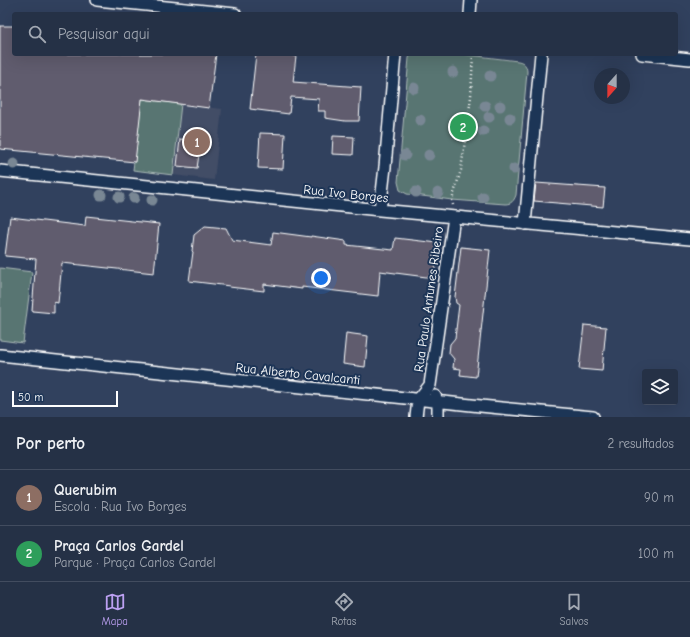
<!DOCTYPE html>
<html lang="pt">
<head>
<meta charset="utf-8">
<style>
  body { margin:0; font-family:"Comic Neue",sans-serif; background:#2d394d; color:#f1f3f6 }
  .controls { position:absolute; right:12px; bottom:12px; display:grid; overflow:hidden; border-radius:4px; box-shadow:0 4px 16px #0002 }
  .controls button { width:36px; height:36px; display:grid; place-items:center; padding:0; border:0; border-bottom:1px solid #424c5f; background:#253146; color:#f1f3f6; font:20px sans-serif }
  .compass { position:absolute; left:594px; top:68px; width:36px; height:36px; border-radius:50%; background:#253146; box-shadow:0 4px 16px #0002; rotate:201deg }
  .scale { position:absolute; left:12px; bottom:10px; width:106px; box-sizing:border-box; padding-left:4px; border:2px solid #fff; border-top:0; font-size:11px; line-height:14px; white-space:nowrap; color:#fff; -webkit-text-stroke:3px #1d3557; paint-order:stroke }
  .you { position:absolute; left:321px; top:278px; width:14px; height:14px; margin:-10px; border:3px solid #fff; border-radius:50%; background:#1a73e8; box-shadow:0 0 0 6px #1a73e833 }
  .badge { display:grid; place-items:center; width:26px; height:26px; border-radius:50%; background:#bca0f2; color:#fff; font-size:13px; font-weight:700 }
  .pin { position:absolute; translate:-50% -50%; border:2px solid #fff; box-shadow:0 1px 4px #0006 }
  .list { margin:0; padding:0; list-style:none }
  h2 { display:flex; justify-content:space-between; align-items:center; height:52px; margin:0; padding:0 16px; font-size:17px }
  h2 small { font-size:13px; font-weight:400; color:#a3a9b3 }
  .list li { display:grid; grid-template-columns:26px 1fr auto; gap:12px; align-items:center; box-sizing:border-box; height:56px; padding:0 16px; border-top:1px solid #424c5f }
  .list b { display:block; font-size:15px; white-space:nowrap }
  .list p { margin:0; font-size:13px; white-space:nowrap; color:#a3a9b3 }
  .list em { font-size:13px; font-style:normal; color:#a3a9b3 }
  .icon { flex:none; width:22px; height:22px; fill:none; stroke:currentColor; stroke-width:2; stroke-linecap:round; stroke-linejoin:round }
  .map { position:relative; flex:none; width:690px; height:417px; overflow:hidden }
  .search { position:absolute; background:#253146; box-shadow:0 4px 16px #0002; left:12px; right:12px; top:12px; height:44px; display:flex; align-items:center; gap:10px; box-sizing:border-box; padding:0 14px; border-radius:4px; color:#a3a9b3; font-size:15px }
  .sheet { height:164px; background:#253146 }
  nav { display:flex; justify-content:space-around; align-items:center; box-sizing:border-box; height:56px; border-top:1px solid #424c5f; background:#253146; font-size:11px; color:#a3a9b3 }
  nav a { display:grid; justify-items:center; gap:2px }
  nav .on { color:#bca0f2 }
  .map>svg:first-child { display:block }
  .built { fill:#434d66 }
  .green { fill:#587572; stroke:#acbab8 }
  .building { fill:#605c6e; stroke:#fff }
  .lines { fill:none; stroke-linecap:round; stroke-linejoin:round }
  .minor-casing { stroke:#fff; stroke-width:14 }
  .path { stroke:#fff; stroke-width:2.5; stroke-dasharray:1 3; stroke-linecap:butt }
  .minor { stroke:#1d3557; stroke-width:11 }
  .tree { fill:#798794 }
  .labels { text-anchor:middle; stroke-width:4; stroke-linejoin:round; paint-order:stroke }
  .street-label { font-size:13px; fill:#fff; stroke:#1d3557 }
</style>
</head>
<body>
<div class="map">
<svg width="690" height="417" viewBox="0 0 690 417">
  <rect width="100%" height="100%" fill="#31415e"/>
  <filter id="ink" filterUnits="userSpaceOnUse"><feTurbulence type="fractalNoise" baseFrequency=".025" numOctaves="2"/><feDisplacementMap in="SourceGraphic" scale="8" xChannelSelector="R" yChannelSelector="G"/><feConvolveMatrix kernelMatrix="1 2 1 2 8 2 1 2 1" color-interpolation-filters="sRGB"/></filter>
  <g filter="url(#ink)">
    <path class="built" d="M181,104L222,109L214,180L173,175Z"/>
    <path class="green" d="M411,54H461L518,61C524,62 527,66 527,72L516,195C514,201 511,204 505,204L452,200L407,194L400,190L398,182L409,58Z
      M142,99L181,104L173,175L133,170Z
      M0,268L32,272L23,343L0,340Z"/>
    <path class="building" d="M0,26H14V54H216L209,108L142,99L135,162L0,149Z
      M256,54H280L296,56L293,82L361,87L359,121H345L325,118V111H318L319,99L291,97L289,114L250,109Z
      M260,133L285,134L283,169L258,168Z
      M333,136L354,137L353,155L332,154Z
      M180,139L194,141L193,147L200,148L197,168L177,166Z
      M536,183L605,188L603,207L534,201Z
      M86,216L159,224L154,273L62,263L58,303L54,302V313L32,311L36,259L5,256L10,217L85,226Z
      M205,226L226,228L232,240L271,245L273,232L311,237V236L346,241V245L393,250L395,238L438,243L434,278L380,271L378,296L302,287V289L264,284V291L229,287L230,286L189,281L193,252L192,251L194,235Z
      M461,247L490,250L476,377L460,375L461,369L453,368L454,359L449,353L450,344L455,338L459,305L456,303L455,297Z
      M584,325L606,327L602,371L579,369Z
      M346,333L368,336L365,367L343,364Z"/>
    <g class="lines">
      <g class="minor-casing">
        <path id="minor" d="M97,0L235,14
          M470,14L471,0
          M642,54L690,59
          M0,171L207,192L380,210L690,239
          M380,210L385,167L395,54
          M525,224L541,54
          M0,355C197,377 395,398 593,417
          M435,396L438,402V417
          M416,417L418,400L430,385L454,217"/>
      </g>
      <path class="path" d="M453,205L452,200L461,170L471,97L473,54"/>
      <use href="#minor" class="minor"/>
    </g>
    <g class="tree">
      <circle cx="453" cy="72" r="5.5"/>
      <circle cx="490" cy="76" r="5.5"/>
      <circle cx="414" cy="88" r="5.5"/>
      <circle cx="485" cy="106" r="5.5"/>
      <circle cx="500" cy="106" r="5.5"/>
      <circle cx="489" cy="117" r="5.5"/>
      <circle cx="510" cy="118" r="5.5"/>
      <circle cx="420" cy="120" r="5.5"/>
      <circle cx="483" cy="131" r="5.5"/>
      <circle cx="405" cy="155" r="5.5"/>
      <circle cx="429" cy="155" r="5.5"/>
      <circle cx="14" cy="164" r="5.5"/>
      <circle cx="514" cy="169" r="5.5"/>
      <circle cx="416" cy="192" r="5.5"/>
      <circle cx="438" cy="193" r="5.5"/>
      <circle cx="101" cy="195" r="5.5"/>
      <circle cx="119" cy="197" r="5.5"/>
      <circle cx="483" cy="197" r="5.5"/>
      <circle cx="134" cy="198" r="5.5"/>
      <circle cx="152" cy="200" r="5.5"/>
    </g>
  </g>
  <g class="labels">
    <g class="street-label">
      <text transform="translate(346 193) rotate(6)" y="5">Rua Ivo Borges</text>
      <text transform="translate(428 299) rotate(-82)" y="5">Rua Paulo Antunes Ribeiro</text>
      <text transform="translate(298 373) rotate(6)" y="5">Rua Alberto Cavalcanti</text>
    </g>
  </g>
</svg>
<div class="controls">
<button><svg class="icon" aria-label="layers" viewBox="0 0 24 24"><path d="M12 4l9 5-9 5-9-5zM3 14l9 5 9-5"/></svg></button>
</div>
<svg class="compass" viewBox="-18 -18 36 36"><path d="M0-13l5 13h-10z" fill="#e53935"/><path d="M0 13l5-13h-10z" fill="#a3a9b3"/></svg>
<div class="scale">50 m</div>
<div class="you"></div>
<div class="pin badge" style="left:197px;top:142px;background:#8d6e63">1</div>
<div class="pin badge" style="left:463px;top:127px;background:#2e9e5b">2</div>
<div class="search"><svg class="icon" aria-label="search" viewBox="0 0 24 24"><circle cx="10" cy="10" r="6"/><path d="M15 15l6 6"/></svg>Pesquisar aqui</div>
</div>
<section class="sheet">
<h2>Por perto<small>2 resultados</small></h2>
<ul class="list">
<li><span class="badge" style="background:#8d6e63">1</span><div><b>Querubim</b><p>Escola · Rua Ivo Borges</p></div><em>90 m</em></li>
<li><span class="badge" style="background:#2e9e5b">2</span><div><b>Praça Carlos Gardel</b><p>Parque · Praça Carlos Gardel</p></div><em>100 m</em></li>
</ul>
</section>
<nav>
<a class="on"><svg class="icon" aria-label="map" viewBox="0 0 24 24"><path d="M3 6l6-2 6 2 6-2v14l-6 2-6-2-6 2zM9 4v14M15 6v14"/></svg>Mapa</a>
<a><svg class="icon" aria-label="directions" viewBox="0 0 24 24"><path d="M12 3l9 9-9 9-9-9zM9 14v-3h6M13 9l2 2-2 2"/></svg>Rotas</a>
<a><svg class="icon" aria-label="saved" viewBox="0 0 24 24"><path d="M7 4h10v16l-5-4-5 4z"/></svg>Salvos</a>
</nav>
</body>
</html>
